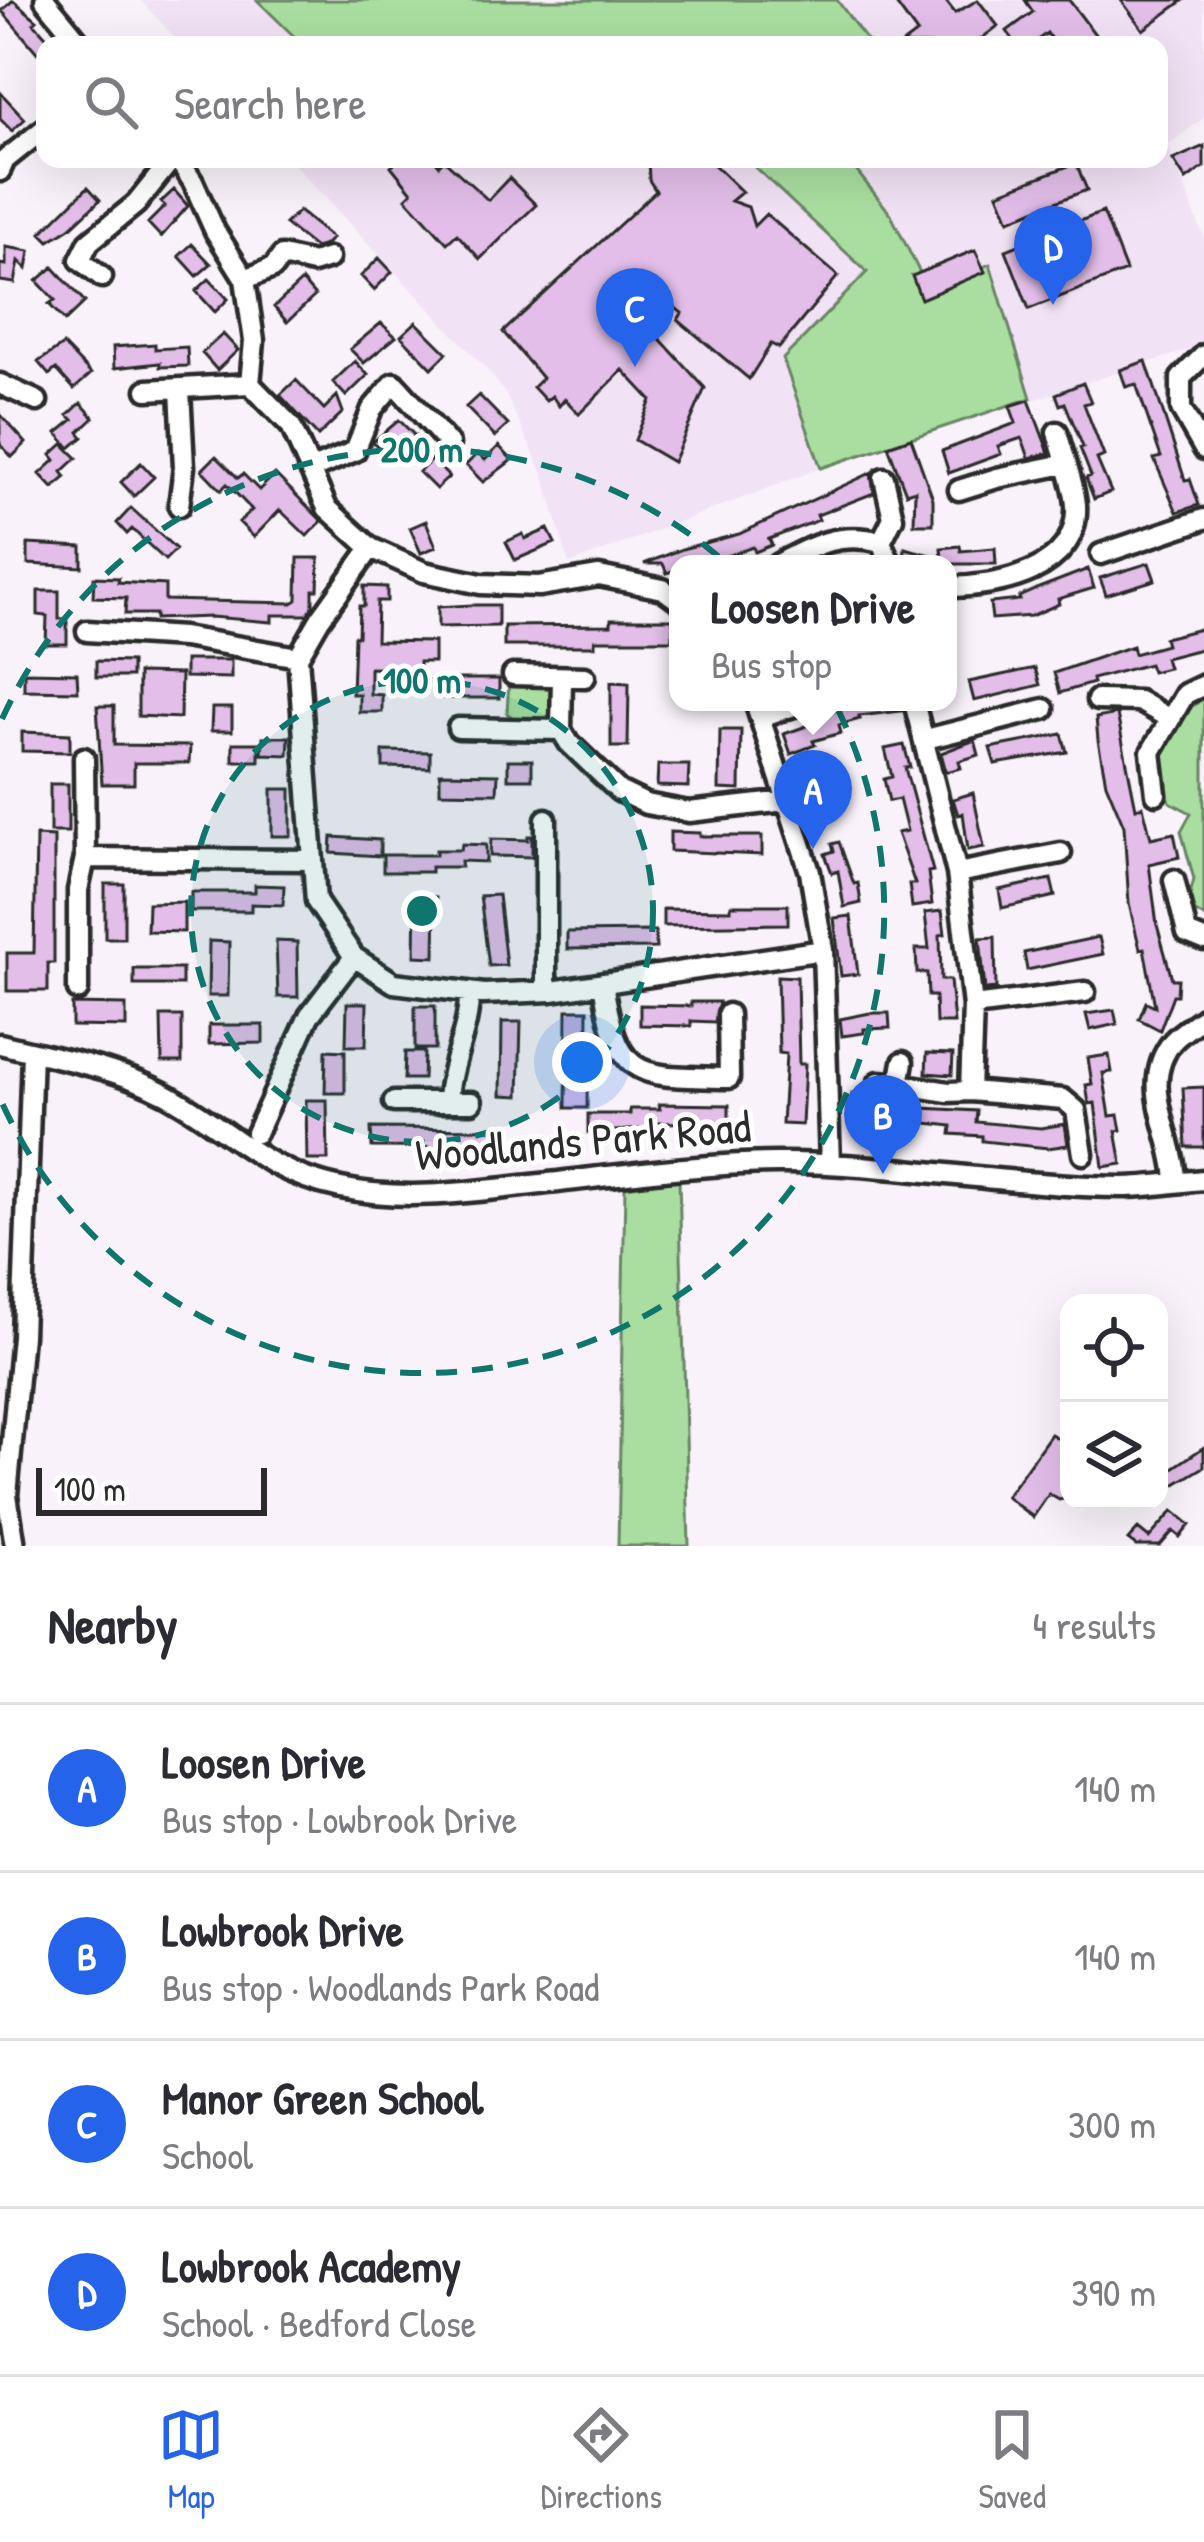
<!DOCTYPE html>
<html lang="en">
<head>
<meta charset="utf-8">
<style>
  body { margin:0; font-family:"Patrick Hand",sans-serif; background:#f7f7f7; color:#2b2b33 }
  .controls { position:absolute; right:36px; bottom:36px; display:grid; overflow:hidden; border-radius:24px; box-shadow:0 12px 48px #0002 }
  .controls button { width:108px; height:108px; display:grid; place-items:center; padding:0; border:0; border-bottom:3px solid #e1e1e2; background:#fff; color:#2b2b33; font:60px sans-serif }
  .scale { position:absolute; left:36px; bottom:30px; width:231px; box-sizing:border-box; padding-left:12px; border:6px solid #2b2b2b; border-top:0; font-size:33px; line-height:42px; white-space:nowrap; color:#2b2b2b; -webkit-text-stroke:9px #fff; paint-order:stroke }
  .you { position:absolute; left:582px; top:1062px; width:42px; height:42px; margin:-30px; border:9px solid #fff; border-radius:50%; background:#1a73e8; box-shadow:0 0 0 18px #1a73e833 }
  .badge { display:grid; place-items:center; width:78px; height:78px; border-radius:50%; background:#2563eb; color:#fff; font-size:39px; font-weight:700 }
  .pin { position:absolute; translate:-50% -99px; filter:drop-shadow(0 3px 6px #0008) }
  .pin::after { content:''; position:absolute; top:63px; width:42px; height:36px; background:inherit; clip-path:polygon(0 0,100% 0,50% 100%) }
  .popup { position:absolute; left:669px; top:555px; width:288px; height:156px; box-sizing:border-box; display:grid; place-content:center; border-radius:24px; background:#fff; filter:drop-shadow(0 3px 9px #0005); font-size:39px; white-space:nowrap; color:#7c7c81 }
  .popup b { font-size:45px; color:#2b2b33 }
  .popup::after { content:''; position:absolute; left:50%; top:100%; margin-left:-24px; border:24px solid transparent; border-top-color:#fff }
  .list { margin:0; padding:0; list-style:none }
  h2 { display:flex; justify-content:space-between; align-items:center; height:156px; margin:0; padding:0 48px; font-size:51px }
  h2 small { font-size:39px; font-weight:400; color:#7c7c81 }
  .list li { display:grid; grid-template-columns:78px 1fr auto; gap:36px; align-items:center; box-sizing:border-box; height:168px; padding:0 48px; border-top:3px solid #e1e1e2 }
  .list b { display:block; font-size:45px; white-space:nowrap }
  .list p { margin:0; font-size:39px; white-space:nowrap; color:#7c7c81 }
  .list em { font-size:39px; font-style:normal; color:#7c7c81 }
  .icon { flex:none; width:66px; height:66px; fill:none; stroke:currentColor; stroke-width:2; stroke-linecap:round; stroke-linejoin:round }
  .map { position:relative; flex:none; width:1204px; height:1546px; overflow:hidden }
  .search { position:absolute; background:#fff; box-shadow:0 12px 48px #0002; left:36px; right:36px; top:36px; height:132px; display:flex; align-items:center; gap:30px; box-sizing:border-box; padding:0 42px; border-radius:24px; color:#7c7c81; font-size:45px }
  .sheet { height:828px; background:#fff }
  nav { display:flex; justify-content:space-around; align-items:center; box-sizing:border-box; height:168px; border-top:3px solid #e1e1e2; background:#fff; font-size:33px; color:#7c7c81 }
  nav a { display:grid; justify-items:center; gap:6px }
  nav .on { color:#2563eb }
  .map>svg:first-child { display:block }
  .built { fill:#f2e2f5 }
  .green { fill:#aadea0; stroke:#6a8466; stroke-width:3 }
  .building { fill:#e2bee8; stroke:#2b2b2b; stroke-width:3 }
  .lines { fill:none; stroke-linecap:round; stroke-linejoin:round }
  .minor-casing { stroke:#2b2b2b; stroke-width:27 }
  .minor { stroke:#fff; stroke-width:18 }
  .ring { fill:none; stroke:#0f766e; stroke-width:6; stroke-dasharray:21 15 }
  .labels { text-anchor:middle; stroke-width:10; stroke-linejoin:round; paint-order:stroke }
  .street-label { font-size:45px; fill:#2b2b2b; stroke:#fff }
  .centre { fill:#0f766e; stroke:#fff; stroke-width:6 }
  .ring-label { font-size:36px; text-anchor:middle; font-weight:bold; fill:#0f766e; stroke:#fff; stroke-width:10; stroke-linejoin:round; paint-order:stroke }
</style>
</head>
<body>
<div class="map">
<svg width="1204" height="1546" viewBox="0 0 1204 1546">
  <rect width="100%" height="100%" fill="#f9f2fa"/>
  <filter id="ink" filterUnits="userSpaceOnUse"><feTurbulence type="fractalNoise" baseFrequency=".00833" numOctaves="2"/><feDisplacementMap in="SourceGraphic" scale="24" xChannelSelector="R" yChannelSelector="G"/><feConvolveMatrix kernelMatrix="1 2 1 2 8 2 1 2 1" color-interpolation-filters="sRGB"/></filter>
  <g filter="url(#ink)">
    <path class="built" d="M140,0H257L303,45H182Z
      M837,0H1204V118L1168,145L1204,238V345L821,468L569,564L543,473L505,393L492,375L289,159H746L867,273L787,355L929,292L890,213L847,159H1159V45H870Z"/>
    <path class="green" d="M257,0H837L870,45H303Z
      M746,159H847L890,213L929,291L990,264L1031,398L821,468L783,359L867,272Z
      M509,680L543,681L554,689V711L544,719L513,718L507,713Z
      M1204,697V917L1187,907L1194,879L1181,831L1191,813L1170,802L1157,756L1183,708L1195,705Z
      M679,1179L689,1546H618L625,1187Z"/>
    <path class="building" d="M13,0L37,20L34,23L54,45H45V62L2,11Z
      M893,0H945L955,13L978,0L998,26L973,45H901L917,33Z
      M1025,0H1069L1103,45H1055L1047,33L1031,45H1017L1007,31L1033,12Z
      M1121,0H1184L1143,30Z
      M0,92L25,119L12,131L0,119Z
      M1204,146V167L1186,180L1173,160Z
      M400,159H434L439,165L444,160L488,200L509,178L536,205L480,259L457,234L447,243L406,198L412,192L391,166Z
      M648,159H708L742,192L731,201L748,207L754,226L766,214L838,276L779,348L771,344L749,379L678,320L682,313L662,297L641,318L705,388L673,462L635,440L651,400L623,370L579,414L565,399L559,406L552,396L546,401L533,387L542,378L503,332L656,191L649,180Z
      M1076,163L1087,190L1009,220L998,193Z
      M88,187L100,200L70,228L49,241L41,233Z
      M174,190L188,206L161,237L148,223L165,206L161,202Z
      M299,211L332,238L325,245L315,248L285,224Z
      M1103,212L1126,271L1029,309L1006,250Z
      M192,244L211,264L197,276L179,256Z
      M6,247L30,251L27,269L19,261L15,283L0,281V264L6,265Z
      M975,250L985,272L921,299L912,276Z
      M379,258L392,272L374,290L361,276Z
      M53,267L85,302L65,321L49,304L55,300L37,281Z
      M209,279L228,299L215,312L196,291Z
      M302,281L315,296L287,322L274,307Z
      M416,322L447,353L432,368L401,336Z
      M381,323L396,337L364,363L350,349Z
      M223,334L238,350L217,370L202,353Z
      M155,344V349L187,347L188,366L160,367V363L114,368L113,347Z
      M63,345L91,374L74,389L56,369L49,375L38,362Z
      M355,361L368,375L346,396L333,382Z
      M1146,361L1185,480L1190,479L1199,505L1177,512L1154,459L1161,457L1136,384L1126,387L1120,370Z
      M296,380L324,409L337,396L343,412L318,436L280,395Z
      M1083,383L1091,402L1084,404L1104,456L1097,459L1111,492L1094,499L1086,478L1091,476L1080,448L1083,447L1065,403L1060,405L1056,394Z
      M479,395L508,425L495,437L466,407Z
      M1029,400L1049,453L1029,458L1022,438L998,446L1001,454L949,473L942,451L1016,423L1010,406Z
      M81,403L94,418L79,432L83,437L70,448L57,433L73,420L68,415Z
      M0,414L26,443L12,457L0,444Z
      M399,420L415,436L389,457L373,442Z
      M911,438L933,499V524H914L915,490L906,493L888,446Z
      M63,444L77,458L62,472L66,477L53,488L40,474L55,460L51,455Z
      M499,446L512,460L483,482L466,465L478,453L485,460Z
      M216,456L238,478L243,474L259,490L275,474L322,521L307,536L280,510L254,537L239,522L252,510L227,484L221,490L202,470Z
      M432,459L449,477L436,489L419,472Z
      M141,463L154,477L134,496L121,482Z
      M871,473L874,493L817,515L819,520L769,539L772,545L755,552L753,547L702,564H678V569L667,573L663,564H644L682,549L739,534Z
      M131,508L176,549L165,560L132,529L127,534L117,523Z
      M426,521L436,547L421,553L410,528Z
      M548,529L555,543L515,560L506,542L523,534L525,539Z
      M28,544L82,547V567L28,564Z
      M960,546L961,551L995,548L996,564H904L905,548L942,558L941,548Z
      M298,558H319L318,590H313V606L307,615H272V622L211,617L155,619V614H125L126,598L93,597L94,577L119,578L118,582L165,585V600L292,603L297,600Z
      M1149,563L1155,580L1106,595L1100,578Z
      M1088,569L1094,588L1058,599L1059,604L1031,616L992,619L990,603L1020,600L1019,597L1039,588Z
      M364,586L387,587V601H377L376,641L434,642V662H419V669L370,668V694L382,695V712H359V694H352L354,636H358L359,606H364Z
      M38,591H59V619H67V644H46L47,616L38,615Z
      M472,605H498V626L438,627V607Z
      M611,619H673V640H595V646H504V626L611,625Z
      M1204,628V648L1165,658L1168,668L1152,672L1149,664L1092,679L1093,683L1060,693L1054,673L1132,646L1134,654L1166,645L1164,638Z
      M185,660H231V678L185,677Z
      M96,661L131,662V677H96Z
      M1035,668L1040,685L974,701L969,682Z
      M24,672L77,673L78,691L24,690Z
      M138,673L181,674L180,718L138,716Z
      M443,679H499V698H443Z
      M611,682L629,683L628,747H611Z
      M839,702H901L902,711L859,716L860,719L839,725L841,733L813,741L815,745L791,754L784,734L821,721L820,715L841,709Z
      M97,706H114V745L190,746L189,763H134V784H102Z
      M212,708H232V731H211Z
      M1117,714L1136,808L1143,806L1151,838L1174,833L1179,857L1149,864L1157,925L1172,979H1178L1177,995H1173L1160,1030L1139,1019L1146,1002L1155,1006L1144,948L1140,949L1129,904L1124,826L1106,783L1098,740L1096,718Z
      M720,730H741L740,790L719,789Z
      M22,732L70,734V752L22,751Z
      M1062,734L1067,752L995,764L990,748Z
      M263,737H289L288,755L262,754Z
      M975,740L979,755L959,761L961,768L946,772L941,753Z
      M233,743H259V761H233Z
      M904,745L910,767L905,768L933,871L928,872L932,904L912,907L909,884H915L897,833L907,831L899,799L889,801L884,779L892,777L885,749Z
      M383,751L430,752V768L383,767Z
      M508,760H532V779H508Z
      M658,765H689L688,787L657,786Z
      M440,773L498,774L497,793L440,792Z
      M50,784H68V832H50Z
      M272,789H291V836H272Z
      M973,793L984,847L968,850L963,813L958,815L953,799Z
      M670,832L700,833V836H762V855L670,851Z
      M36,836L54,837V963H48V991H7V953H34Z
      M528,836H532V857L490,856L491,839L528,840Z
      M332,837L380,840V856L331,853Z
      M839,842L854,884L858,883L861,903L844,907L838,871L832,873L825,854L834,851L832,844Z
      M462,844L486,845V862L461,861V867H431V872H383V855H436V850H461Z
      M1051,879L1055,896L1002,908L999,890Z
      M105,884H124V938H105Z
      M255,885L284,886L283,905L251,904V911H191V892H255Z
      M498,895L506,965L489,966L480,896Z
      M416,896L436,897L435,957L415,956Z
      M184,902V932L147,931L148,903Z
      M731,905H788V924L663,926V909L731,910Z
      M942,911L945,934L940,935L941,980H950L954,1023H936L935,996H928L927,973H917L916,949H929L925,913Z
      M851,916L858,974L841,976L834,918Z
      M655,931L656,948L567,949V932Z
      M995,937L996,989L985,990L980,938Z
      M1099,937L1103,954L1027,970L1024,953Z
      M209,941L229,942L228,996H208Z
      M276,941L297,942L298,997H278Z
      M134,969H182V985H134Z
      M777,976L797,977L799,1064H805L802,1125L782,1124L786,1054L779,1053Z
      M691,1002H719L715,1022L691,1021V1026L640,1025V1005L691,1006Z
      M347,1003H367L366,1046H346Z
      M72,1004L126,1005V1027L72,1026Z
      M415,1006H435V1049H415Z
      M567,1010H588L587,1108H566Z
      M1114,1010L1117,1024L1090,1030L1086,1014Z
      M870,1013H889L890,1028L864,1029V1033L842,1036L840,1019Z
      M161,1016H182V1062H162Z
      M502,1022H521L519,1096L501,1095Z
      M209,1025H263V1043L209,1044Z
      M326,1050L345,1051V1093H325Z
      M405,1052H424L423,1079H404Z
      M927,1053L953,1054L952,1075L926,1073Z
      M1109,1055L1112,1072L1103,1073L1110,1116L1118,1115L1121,1130L1116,1131L1122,1164L1103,1167L1095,1103L1089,1104L1086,1085L1092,1084L1088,1058Z
      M1204,1087V1147H1186L1183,1088Z
      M852,1094L905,1102L904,1107L977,1111L976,1122L1041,1128L1065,1124L1068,1145L1048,1148L982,1141V1136L951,1134L952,1126L851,1114Z
      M306,1100H327L328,1160H307Z
      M659,1104L729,1105V1122L657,1123V1128L588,1133V1114H630V1109H660Z
      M371,1128L508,1129V1148L372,1147Z
      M1051,1434L1069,1445V1467L1065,1474L1069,1478V1498L1059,1500L1049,1494L1033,1517L1006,1497Z
      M1204,1447V1467L1174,1485L1164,1474Z
      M1173,1511L1190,1525L1180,1537L1173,1531L1160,1546H1136L1128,1540L1138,1529L1149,1538Z"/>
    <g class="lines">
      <g class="minor-casing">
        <path id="minor" d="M45,0L82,45
          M178,159L193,182L215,231L245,279L254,341L250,384
          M0,171L5,160L45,128
          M102,277L80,260L89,242L136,204L172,159
          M245,279L273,268L282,256L313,263L329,258
          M1204,355L1181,378V409L1204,449
          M0,384L37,401
          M250,384L291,426L327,508L371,548L424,572L481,584L539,586L599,576L663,589L678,600
          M147,390L250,384
          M310,470L355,451L372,409L394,383L449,444
          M959,490L997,478L1065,464
          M179,506L184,467L180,390
          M881,542L893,518L884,478
          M371,548L320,619L298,657L316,901L354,957L394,983L484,994L552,991L823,950
          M1101,554L1204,519
          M778,564C814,545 840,531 881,542L891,564
          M948,587C997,587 1080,571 1076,505C1074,482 1063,455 1057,432
          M87,631L183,637L298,657
          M513,675L585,677
          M1097,700L1139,701L1170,719
          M755,702L810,872L823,950L830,1164
          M914,702L957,873L973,1006L970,1091
          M760,717L807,702
          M458,728L561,730L569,743L619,791L646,804L689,812L786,801
          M561,730L562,678
          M926,739L1044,709
          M1156,794L1151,752L1185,694L1204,685
          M85,858L311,860
          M957,873L1061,853
          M1174,880L1187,933L1204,940
          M603,983C618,1082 637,1076 729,1078L728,1014
          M78,990V890L85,858L84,758
          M546,990V819
          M973,1006L1085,992
          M0,1044C55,1058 115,1067 166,1094C232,1130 260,1171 341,1188C400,1201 463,1193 522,1186C607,1177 691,1164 777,1163C892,1162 1007,1186 1122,1187C1149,1187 1177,1182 1204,1180
          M879,1082L899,1084L903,1062
          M899,1084L948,1092L970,1091L1063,1099L1076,1110L1083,1154
          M448,1100C450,1060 470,1031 469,992
          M394,1102H472
          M256,1133L309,1016L354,957
          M1176,1182C1175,1134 1137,1085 1173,1041C1181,1032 1195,1024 1204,1017
          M15,1546L7,1495L22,1336L32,1052"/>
      </g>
      <use href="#minor" class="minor"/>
    </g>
  </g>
  <circle cx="422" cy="911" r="231" fill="#0f766e" fill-opacity=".12"/>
  <g class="ring">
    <circle cx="422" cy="911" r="231"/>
    <path d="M2 719A462 462 0 1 1 2 1103"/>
  </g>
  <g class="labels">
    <g class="street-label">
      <text transform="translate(583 1140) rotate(-5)" y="16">Woodlands Park Road</text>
    </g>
  </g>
  <circle cx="422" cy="911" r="18" class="centre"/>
  <g class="ring-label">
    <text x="422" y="462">200 m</text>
    <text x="422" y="693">100 m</text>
  </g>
</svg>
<div class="controls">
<button><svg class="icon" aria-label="locate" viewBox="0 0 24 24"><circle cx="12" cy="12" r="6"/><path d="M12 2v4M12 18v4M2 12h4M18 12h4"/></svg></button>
<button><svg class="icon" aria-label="layers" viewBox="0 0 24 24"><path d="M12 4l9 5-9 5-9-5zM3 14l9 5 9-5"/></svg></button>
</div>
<div class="scale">100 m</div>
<div class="you"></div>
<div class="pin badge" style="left:813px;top:849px">A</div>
<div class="popup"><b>Loosen Drive</b>Bus stop</div>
<div class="pin badge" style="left:883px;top:1174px">B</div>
<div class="pin badge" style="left:635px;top:367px">C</div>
<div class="pin badge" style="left:1053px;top:305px">D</div>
<div class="search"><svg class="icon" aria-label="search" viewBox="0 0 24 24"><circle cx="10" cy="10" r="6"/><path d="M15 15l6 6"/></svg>Search here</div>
</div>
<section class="sheet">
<h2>Nearby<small>4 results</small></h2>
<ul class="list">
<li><span class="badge">A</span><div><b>Loosen Drive</b><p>Bus stop · Lowbrook Drive</p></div><em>140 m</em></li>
<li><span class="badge">B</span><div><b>Lowbrook Drive</b><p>Bus stop · Woodlands Park Road</p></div><em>140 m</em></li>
<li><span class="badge">C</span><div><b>Manor Green School</b><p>School</p></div><em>300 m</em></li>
<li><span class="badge">D</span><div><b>Lowbrook Academy</b><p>School · Bedford Close</p></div><em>390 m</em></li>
</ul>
</section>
<nav>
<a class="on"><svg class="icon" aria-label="map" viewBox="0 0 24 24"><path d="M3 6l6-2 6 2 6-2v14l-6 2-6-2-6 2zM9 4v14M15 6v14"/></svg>Map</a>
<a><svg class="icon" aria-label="directions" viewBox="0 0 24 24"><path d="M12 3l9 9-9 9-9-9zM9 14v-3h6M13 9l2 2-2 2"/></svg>Directions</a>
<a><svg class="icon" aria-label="saved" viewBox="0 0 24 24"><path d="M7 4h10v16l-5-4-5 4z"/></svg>Saved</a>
</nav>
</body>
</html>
